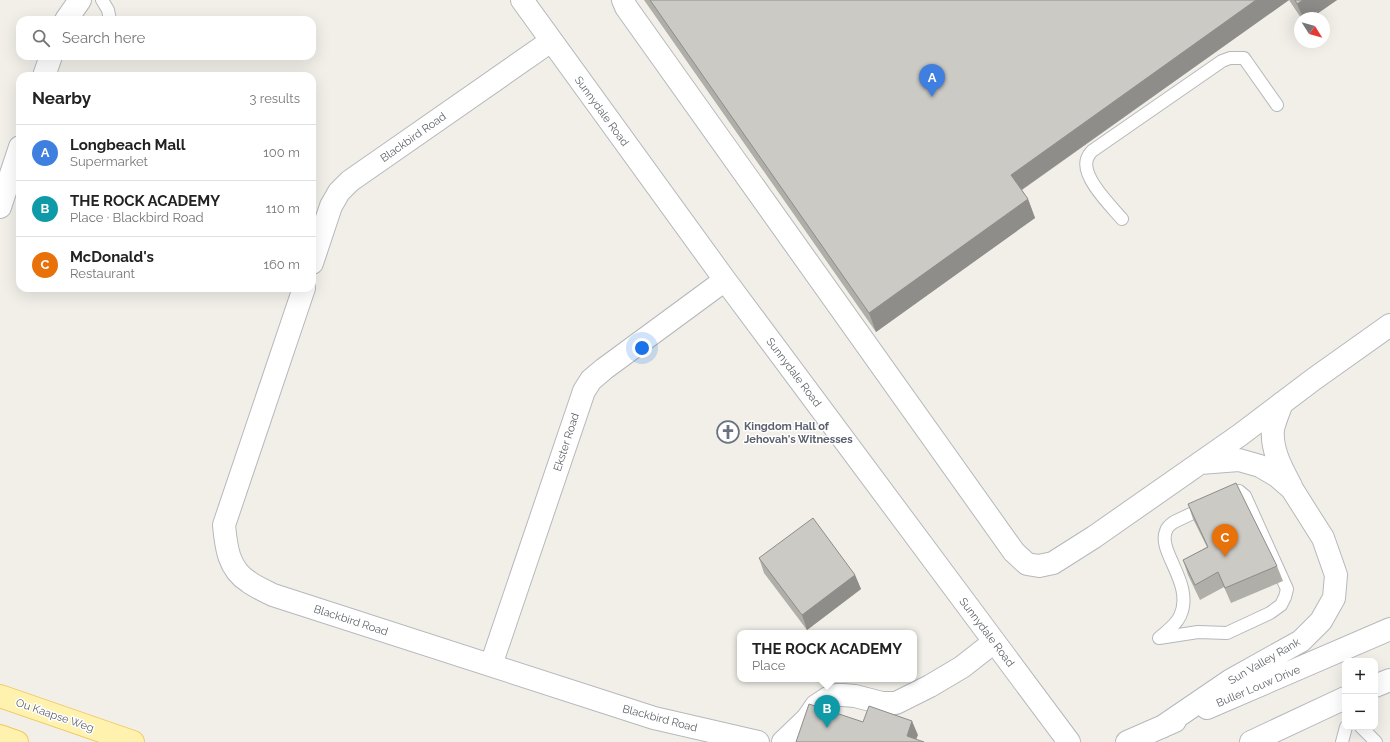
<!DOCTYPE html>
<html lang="en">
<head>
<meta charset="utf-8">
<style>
  body { margin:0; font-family:Raleway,sans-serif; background:#f2f2f2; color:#222 }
  .controls { position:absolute; right:12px; bottom:12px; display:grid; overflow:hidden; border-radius:8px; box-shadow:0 4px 16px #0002 }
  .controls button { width:36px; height:36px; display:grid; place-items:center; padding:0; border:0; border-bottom:1px solid #e0e0e0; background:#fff; color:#222; font:20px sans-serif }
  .compass { position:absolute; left:1294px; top:12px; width:36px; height:36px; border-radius:50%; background:#fff; box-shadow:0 4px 16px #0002; rotate:127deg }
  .you { position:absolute; left:642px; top:348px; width:14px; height:14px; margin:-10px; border:3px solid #fff; border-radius:50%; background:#1a73e8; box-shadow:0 0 0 6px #1a73e833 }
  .badge { display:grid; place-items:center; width:26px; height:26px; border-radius:50%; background:#db2777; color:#fff; font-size:13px; font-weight:700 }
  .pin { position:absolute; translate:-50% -33px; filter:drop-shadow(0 1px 2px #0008) }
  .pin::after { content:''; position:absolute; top:21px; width:14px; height:12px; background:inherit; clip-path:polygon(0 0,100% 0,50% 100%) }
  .popup { position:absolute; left:737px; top:630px; width:180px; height:52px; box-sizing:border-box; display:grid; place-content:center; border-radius:8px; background:#fff; filter:drop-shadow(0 1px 3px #0005); font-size:13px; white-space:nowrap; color:#767676 }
  .popup b { font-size:15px; color:#222 }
  .popup::after { content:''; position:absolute; left:50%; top:100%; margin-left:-8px; border:8px solid transparent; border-top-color:#fff }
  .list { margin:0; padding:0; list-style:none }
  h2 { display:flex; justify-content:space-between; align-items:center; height:52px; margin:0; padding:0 16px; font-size:17px }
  h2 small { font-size:13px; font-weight:400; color:#767676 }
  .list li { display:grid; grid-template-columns:26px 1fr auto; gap:12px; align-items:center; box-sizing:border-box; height:56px; padding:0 16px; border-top:1px solid #e0e0e0 }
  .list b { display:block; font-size:15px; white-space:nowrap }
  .list p { margin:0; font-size:13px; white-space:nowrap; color:#767676 }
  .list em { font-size:13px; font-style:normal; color:#767676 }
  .icon { flex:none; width:22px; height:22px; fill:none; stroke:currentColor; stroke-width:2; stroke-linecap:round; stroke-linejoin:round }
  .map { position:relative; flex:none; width:1390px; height:742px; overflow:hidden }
  .search { position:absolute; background:#fff; box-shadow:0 4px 16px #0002; left:16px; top:16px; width:300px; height:44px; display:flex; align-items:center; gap:10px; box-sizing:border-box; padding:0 14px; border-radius:12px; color:#767676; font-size:15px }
  .panel { position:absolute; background:#fff; box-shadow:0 4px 16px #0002; left:16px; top:72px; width:300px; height:220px; border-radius:12px }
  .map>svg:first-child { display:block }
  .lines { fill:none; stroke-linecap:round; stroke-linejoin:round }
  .lane-casing { stroke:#b5b8bc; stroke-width:14 }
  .street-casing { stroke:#b5b8bc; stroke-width:24 }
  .primary-casing { stroke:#f2c960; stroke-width:24 }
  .lane { stroke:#fff; stroke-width:12 }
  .street { stroke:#fff; stroke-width:22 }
  .primary { stroke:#fff2af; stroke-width:22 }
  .wall { fill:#afaea9 }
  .shaded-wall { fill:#8f8d8a }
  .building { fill:#cccac5; stroke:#8f8d8a }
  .labels { text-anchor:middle; stroke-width:3; stroke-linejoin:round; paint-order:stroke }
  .street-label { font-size:11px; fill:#5f6368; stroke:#fff }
  .worship-label { font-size:11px; font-weight:bold; fill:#5b616d; stroke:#fff; text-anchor:start }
</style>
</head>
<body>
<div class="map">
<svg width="1390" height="742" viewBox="0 0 1390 742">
  <rect width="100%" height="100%" fill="#f1efe8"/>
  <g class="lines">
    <g class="lane-casing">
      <path id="lane" d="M102,0L108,10L110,20
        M1122,219C1111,206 1081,177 1087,159C1088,156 1090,153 1092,151L1222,61L1230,58H1244L1246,61L1277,105
        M1239,491L1245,496L1287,589L1285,597L1281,605L1270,613L1227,633L1198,632L1159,638C1167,631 1176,625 1180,616C1195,584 1157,552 1166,531C1167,527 1171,524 1174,522Z
        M1361,727L1376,742
        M1342,742L1346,727"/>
    </g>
    <g class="street-casing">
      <path id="street" d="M522,0L725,280L1069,742
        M623,0L626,7L1014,552L1027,564L1039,566L1053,563L1094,537L1240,435L1314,379L1390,325
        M66,20L80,0
        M44,76L51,56
        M0,207L20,147
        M312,263L331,206L339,192L350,181L551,41
        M304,288L224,525C226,546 228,569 249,582C256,587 265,591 273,595L654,718L758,742
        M1282,403C1279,411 1275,420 1273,429C1271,450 1282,469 1291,486
        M491,665L584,391L591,380L604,369L725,280
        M1375,686L1390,680
        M1207,708L1390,629
        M1162,727L1231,680L1301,641L1321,621L1334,598L1336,575L1323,538L1292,489L1277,476L1260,466L1239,460L1200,463
        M783,742L807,719L816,706L828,698L836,695H843L855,696L882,703H896L930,686L962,667L994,642
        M1127,742L1175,721
        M1251,742L1345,698"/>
    </g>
    <g class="primary-casing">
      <path id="primary" d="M0,696L133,742
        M0,736L17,742"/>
    </g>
    <use href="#lane" class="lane"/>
    <use href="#street" class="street"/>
    <use href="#primary" class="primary"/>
  </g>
  <path class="wall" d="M644,0H1289L1022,190L1028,199L1035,218L876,332Z
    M1289,0H1337L1311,18H1301Z
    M1188,504L1277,566L1283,581L1231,603L1224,587L1200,600L1188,575L1183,560L1207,547L1193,519Z
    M759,558L855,575L861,589L807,630L764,573Z"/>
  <path class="shaded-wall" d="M1256,0H1289L1017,193L1011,175Z
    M1303,0H1337L1311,18H1303L1297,4Z
    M1028,199L1035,218L876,332L869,313Z
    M855,575L861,589L807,630L802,615Z
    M912,721L918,735L915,742L907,736Z"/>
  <path class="building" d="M650,0H1256L1011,175L1028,199L869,313Z
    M1295,0H1303L1297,4Z
    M1236,483L1277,566L1225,588L1218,572L1195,585L1183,560L1208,547L1188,504Z
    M813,518L855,575L802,615L759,558Z
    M809,704L863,722L869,706L912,721L907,736L924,742H796Z"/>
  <defs>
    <g id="church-ring" transform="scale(1.15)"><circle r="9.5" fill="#fff" stroke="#6b7280" stroke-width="1.5"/><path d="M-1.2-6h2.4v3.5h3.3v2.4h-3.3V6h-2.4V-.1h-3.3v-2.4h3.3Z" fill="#6b7280"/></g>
  </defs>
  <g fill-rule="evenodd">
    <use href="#church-ring" x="728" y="432"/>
  </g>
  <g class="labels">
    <g class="street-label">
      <text transform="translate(602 111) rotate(54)" y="4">Sunnydale Road</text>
      <text transform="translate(413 137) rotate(-35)" y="4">Blackbird Road</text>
      <text transform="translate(794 372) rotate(53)" y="4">Sunnydale Road</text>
      <text transform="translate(566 442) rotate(-72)" y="4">Ekster Road</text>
      <text transform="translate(351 620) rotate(18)" y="4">Blackbird Road</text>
      <text transform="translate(987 632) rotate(53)" y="4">Sunnydale Road</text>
      <text transform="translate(1264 661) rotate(-30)" y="4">Sun Valley Rank</text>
      <text transform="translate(1258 686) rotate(-23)" y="4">Buller Louw Drive</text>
      <text transform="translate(55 715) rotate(19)" y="4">Ou Kaapse Weg</text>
      <text transform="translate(660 718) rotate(15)" y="4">Blackbird Road</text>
    </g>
    <g class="worship-label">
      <text x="744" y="430">Kingdom Hall of<tspan x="744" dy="13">Jehovah's Witnesses</tspan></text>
    </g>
  </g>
</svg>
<div class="controls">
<button>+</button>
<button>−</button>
</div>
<svg class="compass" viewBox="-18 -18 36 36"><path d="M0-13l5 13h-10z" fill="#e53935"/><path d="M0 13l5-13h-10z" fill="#767676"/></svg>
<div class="you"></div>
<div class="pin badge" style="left:932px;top:97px;background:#3f7fe0">A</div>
<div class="pin badge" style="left:827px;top:728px;background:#0f9aa8">B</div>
<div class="popup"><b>THE ROCK ACADEMY</b>Place</div>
<div class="pin badge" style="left:1225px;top:557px;background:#e8710a">C</div>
<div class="search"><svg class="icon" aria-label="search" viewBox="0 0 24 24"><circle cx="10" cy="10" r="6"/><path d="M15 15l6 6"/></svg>Search here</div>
<section class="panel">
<h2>Nearby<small>3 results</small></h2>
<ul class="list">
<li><span class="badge" style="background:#3f7fe0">A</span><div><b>Longbeach Mall</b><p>Supermarket</p></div><em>100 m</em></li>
<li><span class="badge" style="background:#0f9aa8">B</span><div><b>THE ROCK ACADEMY</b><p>Place · Blackbird Road</p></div><em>110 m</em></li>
<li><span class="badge" style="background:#e8710a">C</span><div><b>McDonald's</b><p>Restaurant</p></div><em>160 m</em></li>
</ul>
</section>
</div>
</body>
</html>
